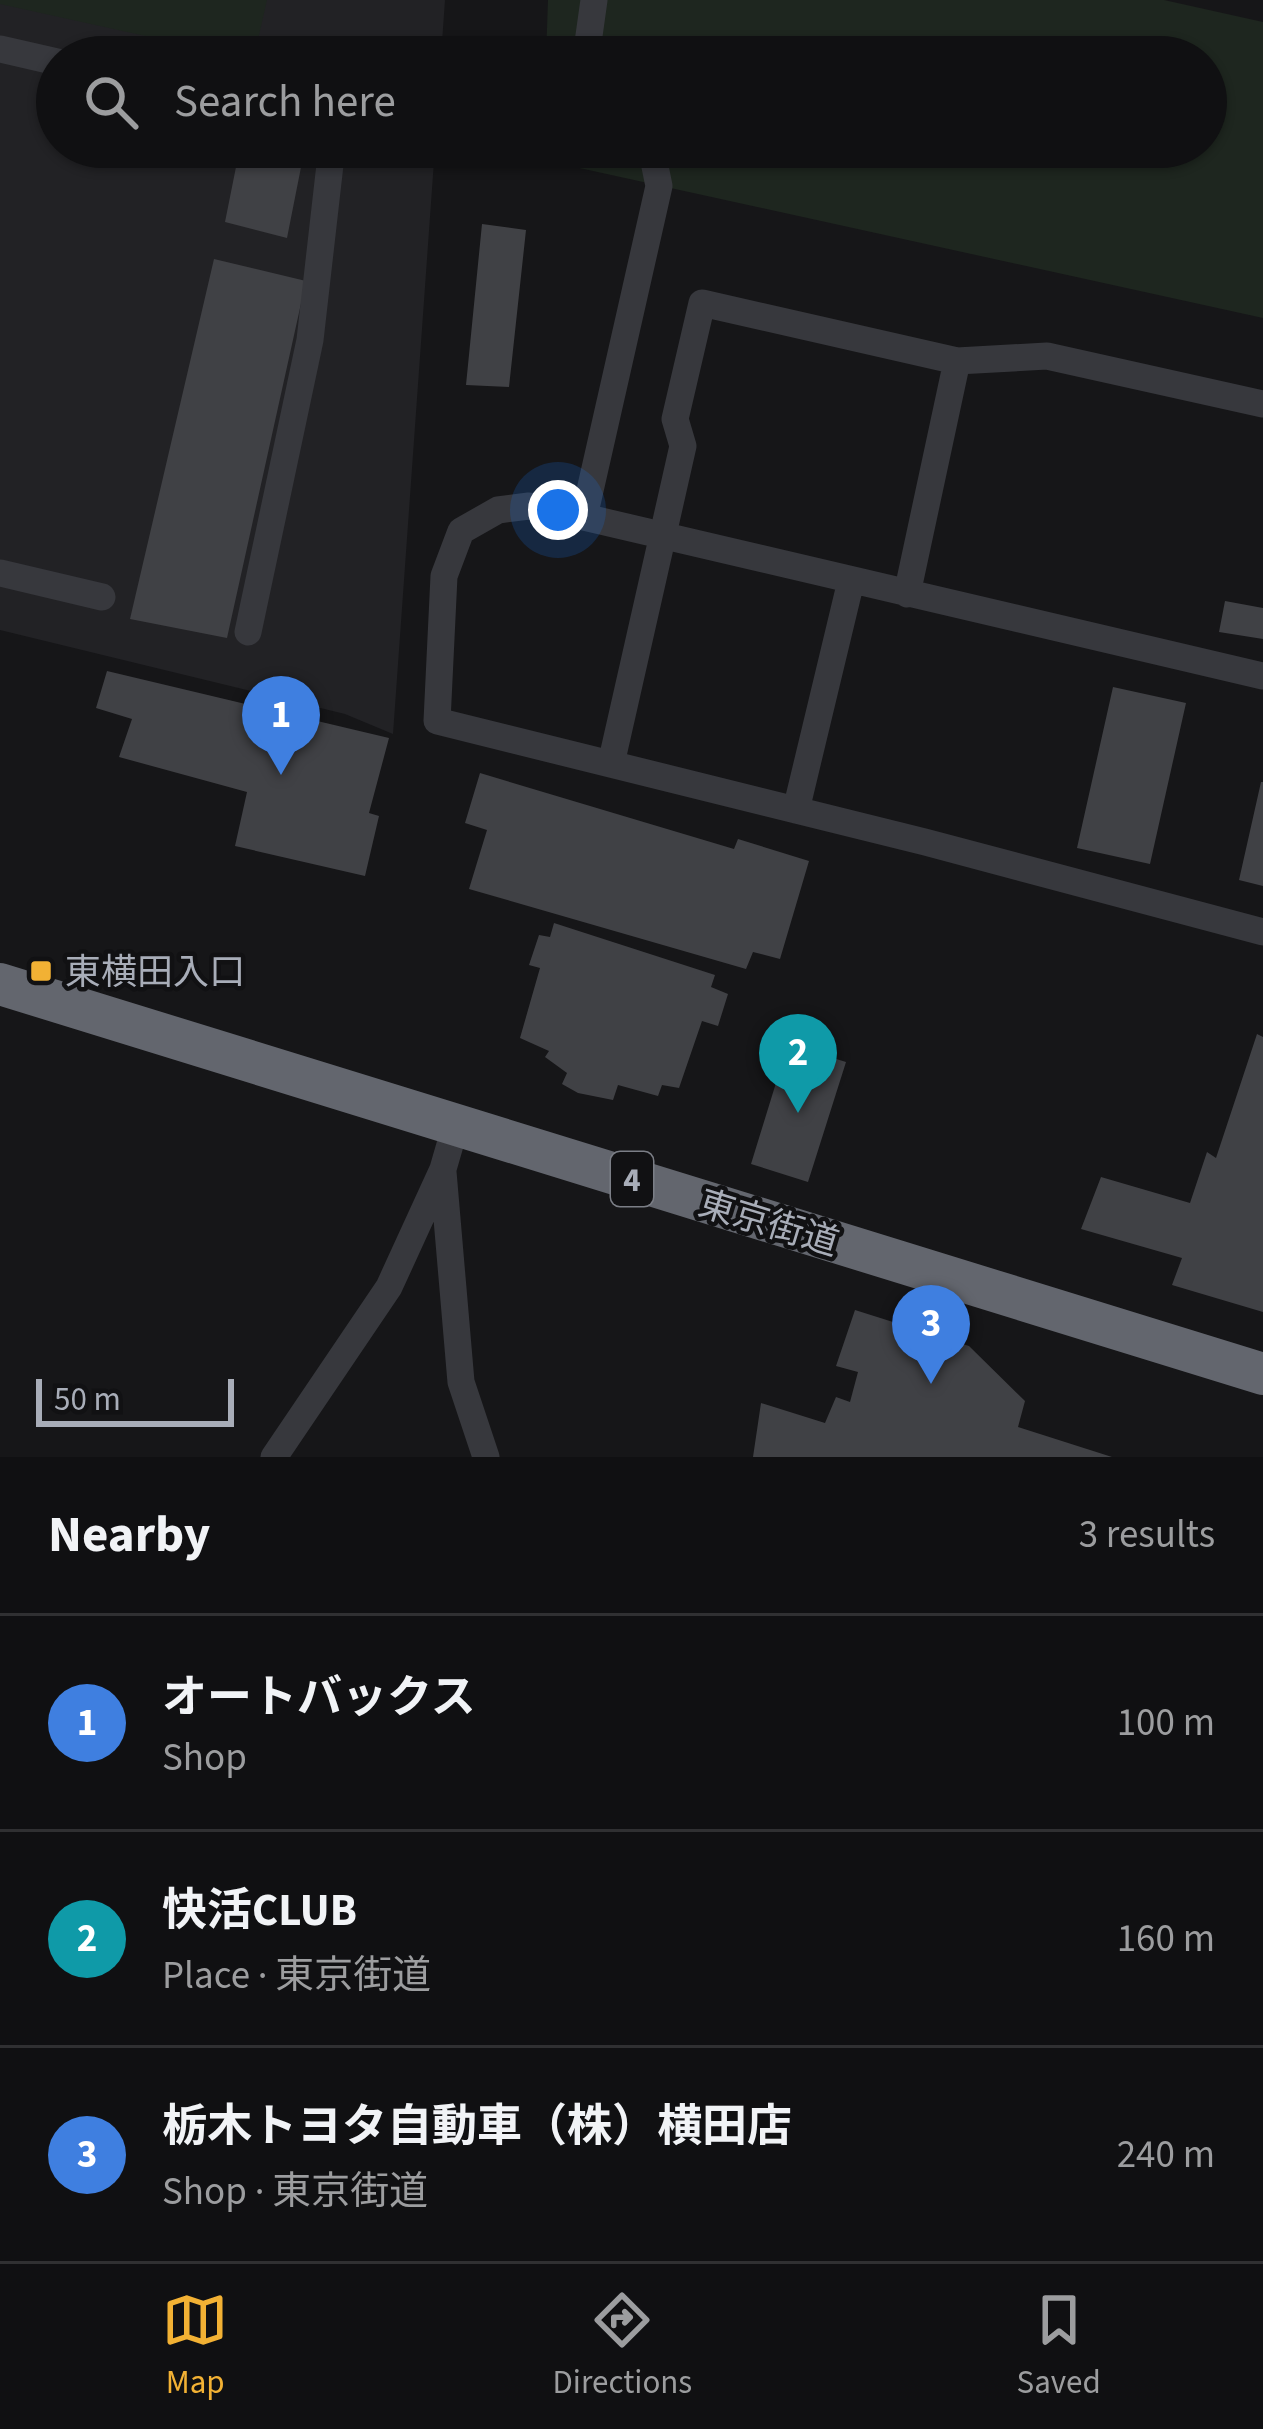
<!DOCTYPE html>
<html lang="en">
<head>
<meta charset="utf-8">
<style>
  body { margin:0; font-family:"Source Sans 3","Noto Sans JP",sans-serif; background:#1e1e20; color:#f1f3f6 }
  .scale { position:absolute; left:36px; bottom:30px; width:198px; box-sizing:border-box; padding-left:12px; border:6px solid #a8adb8; border-top:0; font-size:33px; line-height:42px; white-space:nowrap; color:#a8adb8; -webkit-text-stroke:9px #111113; paint-order:stroke }
  .you { position:absolute; left:558px; top:510px; width:42px; height:42px; margin:-30px; border:9px solid #fff; border-radius:50%; background:#1a73e8; box-shadow:0 0 0 18px #1a73e833 }
  .badge { display:grid; place-items:center; width:78px; height:78px; border-radius:50%; background:#f2b134; color:#fff; font-size:39px; font-weight:700 }
  .pin { position:absolute; translate:-50% -99px; filter:drop-shadow(0 3px 6px #0008) }
  .pin::after { content:''; position:absolute; top:63px; width:42px; height:36px; background:inherit; clip-path:polygon(0 0,100% 0,50% 100%) }
  .list { margin:0; padding:0; list-style:none }
  h2 { display:flex; justify-content:space-between; align-items:center; height:156px; margin:0; padding:0 48px; font-size:51px }
  h2 small { font-size:39px; font-weight:400; color:#9c9d9f }
  .list li { display:grid; grid-template-columns:78px 1fr auto; gap:36px; align-items:center; box-sizing:border-box; height:216px; padding:0 48px; border-top:3px solid #303032 }
  .list b { display:block; font-size:45px; white-space:nowrap }
  .list p { margin:0; font-size:39px; white-space:nowrap; color:#9c9d9f }
  .list em { font-size:39px; font-style:normal; color:#9c9d9f }
  .icon { flex:none; width:66px; height:66px; fill:none; stroke:currentColor; stroke-width:2; stroke-linecap:round; stroke-linejoin:round }
  .map { position:relative; flex:none; width:1263px; height:1457px; overflow:hidden }
  .search { position:absolute; background:#101012; box-shadow:0 3px 9px #0004; left:36px; right:36px; top:36px; height:132px; display:flex; align-items:center; gap:30px; box-sizing:border-box; padding:0 42px; border-radius:66px; color:#9c9d9f; font-size:45px }
  .sheet { height:804px; background:#101012 }
  nav { display:flex; justify-content:space-around; align-items:center; box-sizing:border-box; height:168px; border-top:3px solid #303032; background:#101012; font-size:33px; color:#9c9d9f }
  nav a { display:grid; justify-items:center; gap:6px }
  nav .on { color:#f2b134 }
  .map>svg:first-child { display:block }
  .built { fill:#222225 }
  .green { fill:#1e261f }
  .building { fill:#404145 }
  .lines { fill:none; stroke-linecap:round; stroke-linejoin:round }
  .minor { stroke:#37383d; stroke-width:27 }
  .highway { stroke:#63666e; stroke-width:42 }
  .poi-dot { fill:#f2b134; stroke:#111113; stroke-width:4.5 }
  .labels { text-anchor:middle; stroke-width:9; stroke-linejoin:round; paint-order:stroke }
  .shield { fill:#111113; stroke:#7b7e86; stroke-width:3 }
  .shield-label { font-size:33px; font-weight:bold; fill:#a8adb8 }
  .poi-label { font-size:36px; fill:#a8adb8; stroke:#111113; text-anchor:start }
  .street-label { font-size:36px; fill:#a8adb8; stroke:#111113 }
</style>
</head>
<body>
<div class="map">
<svg width="1263" height="1457" viewBox="0 0 1263 1457">
  <rect width="100%" height="100%" fill="#161618"/>
  <path class="built" d="M0,0H445L441,57H57V147H435L393,734L345,714L0,630Z"/>
  <path class="green" d="M0,0H267L254,57H241L0,4Z
    M548,0H1164L1263,22V318L543,160L544,147H1206V57H546Z"/>
  <path class="building" d="M240,147H305L287,238L225,222Z
    M482,224L526,230L509,387L466,385Z
    M214,259L306,281L227,638L130,619Z
    M1225,601L1263,608V639L1219,632Z
    M107,671L389,738L369,813L379,816L365,876L235,846L247,792L119,757L132,719L96,708Z
    M1113,687L1186,703L1150,864L1077,848Z
    M480,773L734,849L738,839L809,861L780,959L753,952L746,969L469,889L487,830L465,823Z
    M1261,782H1263V886L1239,880Z
    M554,923L715,975L711,987L728,994L718,1026L702,1021L679,1088L662,1085L658,1096L618,1085L613,1100L578,1093L562,1084L567,1073L545,1057L549,1051L520,1038L540,968L529,965L539,935L550,937Z
    M1257,1034L1263,1037V1312L1172,1285L1182,1258L1081,1229L1101,1177L1190,1203L1207,1152L1216,1158Z
    M788,1044L846,1062L808,1182L751,1164Z
    M855,1310L969,1346L1025,1401L1018,1427L1112,1457H753L761,1403L825,1423L836,1397L850,1402L858,1372L836,1366Z"/>
  <g class="lines">
    <path class="minor" d="M0,49L57,62
      M586,57L594,0
      M651,147L659,186L584,517L529,506L498,510L461,531L444,576L437,721L925,842L1263,932
      M584,517L1263,676
      M0,573L102,597
      M907,594L957,361
      M248,632L310,340L332,147
      M611,764L683,446L675,419L702,303L957,361L1047,356L1263,404
      M796,810L851,581
      M443,1172L461,1382L486,1457
      M274,1457L389,1287L443,1169L456,1124"/>
    <path class="highway" d="M0,984L1263,1374"/>
  </g>
  <rect class="poi-dot" x="29" y="959" width="24" height="24" rx="6"/>
  <g class="labels">
    <rect class="shield" x="611" y="1152" width="42" height="54" rx="9"/>
    <g class="shield-label">
      <text x="632" y="1191">4</text>
    </g>
    <g class="poi-label">
      <text x="65" y="984">東横田入口</text>
    </g>
    <g class="street-label">
      <text transform="translate(769 1222) rotate(17)" y="13">東京街道</text>
    </g>
  </g>
</svg>
<div class="scale">50 m</div>
<div class="you"></div>
<div class="pin badge" style="left:281px;top:775px;background:#3f7fe0">1</div>
<div class="pin badge" style="left:798px;top:1113px;background:#0f9aa8">2</div>
<div class="pin badge" style="left:931px;top:1384px;background:#3f7fe0">3</div>
<div class="search"><svg class="icon" aria-label="search" viewBox="0 0 24 24"><circle cx="10" cy="10" r="6"/><path d="M15 15l6 6"/></svg>Search here</div>
</div>
<section class="sheet">
<h2>Nearby<small>3 results</small></h2>
<ul class="list">
<li><span class="badge" style="background:#3f7fe0">1</span><div><b>オートバックス</b><p>Shop</p></div><em>100 m</em></li>
<li><span class="badge" style="background:#0f9aa8">2</span><div><b>快活CLUB</b><p>Place · 東京街道</p></div><em>160 m</em></li>
<li><span class="badge" style="background:#3f7fe0">3</span><div><b>栃木トヨタ自動車（株）横田店</b><p>Shop · 東京街道</p></div><em>240 m</em></li>
</ul>
</section>
<nav>
<a class="on"><svg class="icon" aria-label="map" viewBox="0 0 24 24"><path d="M3 6l6-2 6 2 6-2v14l-6 2-6-2-6 2zM9 4v14M15 6v14"/></svg>Map</a>
<a><svg class="icon" aria-label="directions" viewBox="0 0 24 24"><path d="M12 3l9 9-9 9-9-9zM9 14v-3h6M13 9l2 2-2 2"/></svg>Directions</a>
<a><svg class="icon" aria-label="saved" viewBox="0 0 24 24"><path d="M7 4h10v16l-5-4-5 4z"/></svg>Saved</a>
</nav>
</body>
</html>
